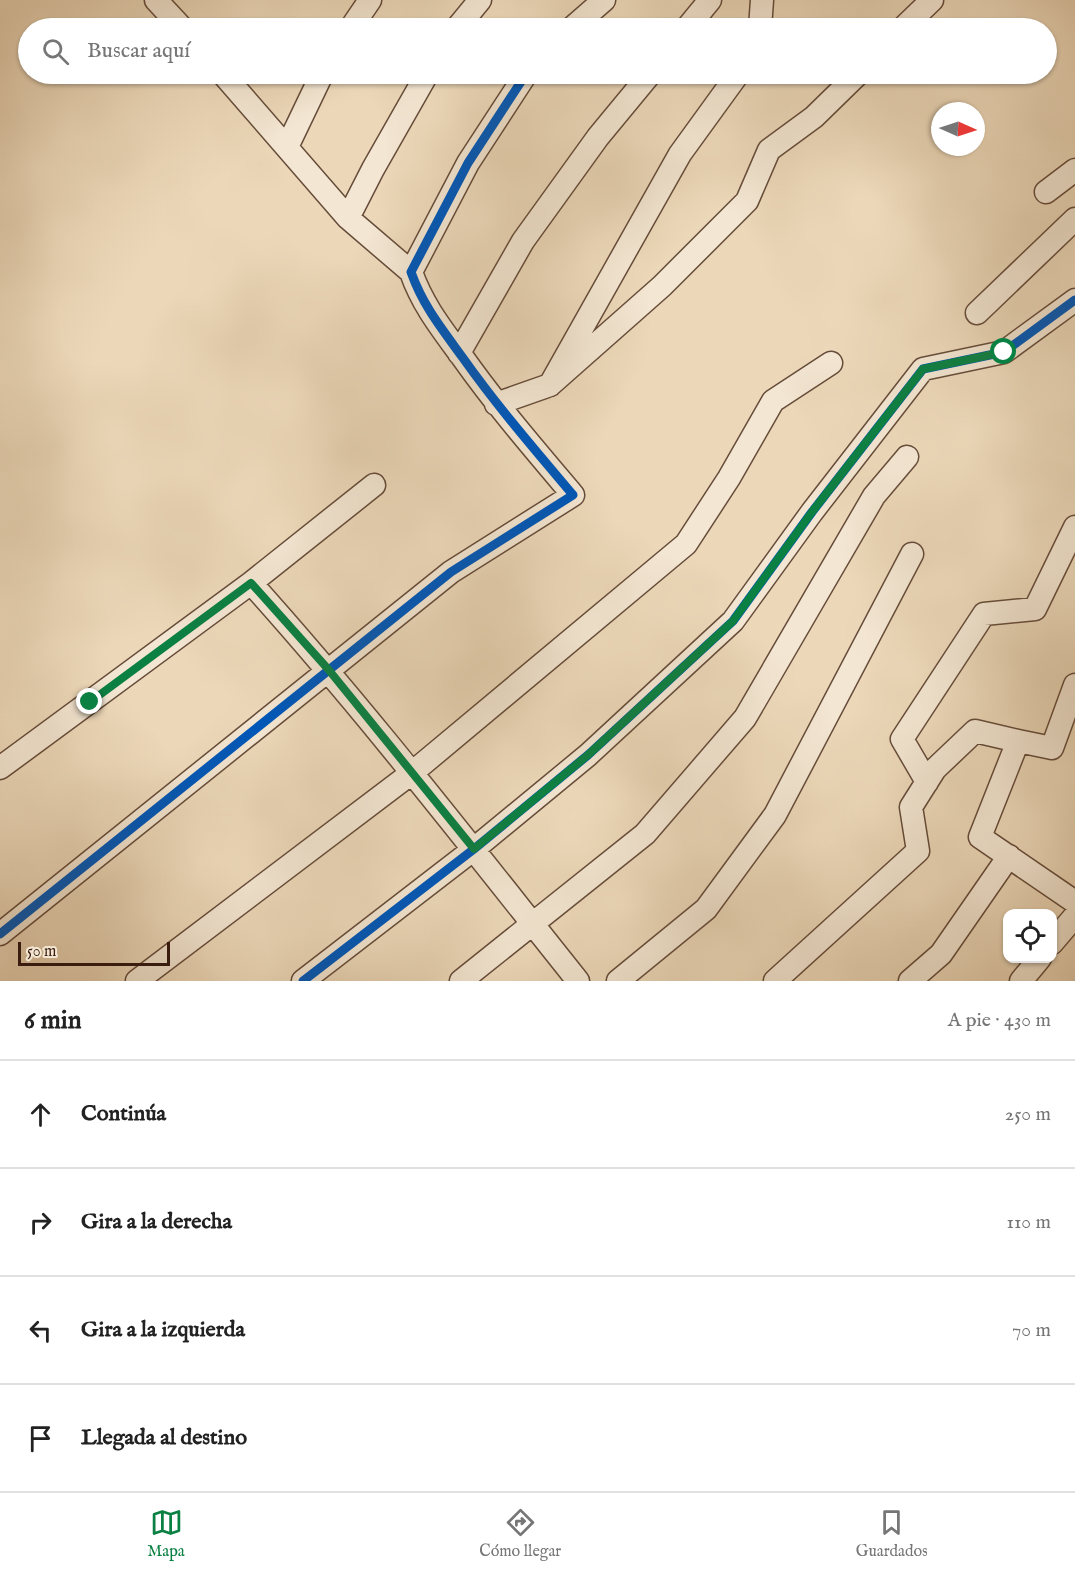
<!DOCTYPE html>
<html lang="es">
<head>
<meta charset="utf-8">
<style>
  body { margin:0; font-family:"IM FELL English",serif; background:#f6f6f6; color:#222 }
  .controls { position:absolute; right:18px; bottom:18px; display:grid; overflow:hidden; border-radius:12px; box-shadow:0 2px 4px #0004 }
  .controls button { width:54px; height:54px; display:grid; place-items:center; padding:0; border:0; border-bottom:2px solid #e0e0e0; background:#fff; color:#222; font:30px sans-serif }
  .compass { position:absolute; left:931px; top:102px; width:54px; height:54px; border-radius:50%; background:#fff; box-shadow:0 2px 4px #0004; rotate:93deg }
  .scale { position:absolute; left:18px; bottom:15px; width:152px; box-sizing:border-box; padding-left:6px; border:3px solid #3a1d0f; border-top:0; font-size:16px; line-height:21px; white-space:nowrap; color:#3a1d0f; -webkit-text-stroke:4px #f3e6d2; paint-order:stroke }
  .stop { position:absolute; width:18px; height:18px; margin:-14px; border:4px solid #0b8043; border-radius:50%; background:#fff }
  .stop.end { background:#0b8043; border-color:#fff; box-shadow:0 2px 6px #0008 }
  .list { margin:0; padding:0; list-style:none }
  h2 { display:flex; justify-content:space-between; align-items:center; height:78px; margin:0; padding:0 24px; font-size:26px }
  h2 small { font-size:20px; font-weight:400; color:#767676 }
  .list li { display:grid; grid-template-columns:39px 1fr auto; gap:18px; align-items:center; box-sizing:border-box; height:108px; padding:0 24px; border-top:2px solid #e0e0e0 }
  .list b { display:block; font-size:22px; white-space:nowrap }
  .list em { font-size:20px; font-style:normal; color:#767676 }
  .icon { flex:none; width:33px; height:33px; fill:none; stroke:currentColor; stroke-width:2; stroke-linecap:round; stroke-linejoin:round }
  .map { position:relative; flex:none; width:1075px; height:981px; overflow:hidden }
  .search { position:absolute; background:#fff; box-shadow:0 2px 4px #0004; left:18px; right:18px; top:18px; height:66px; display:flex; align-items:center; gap:15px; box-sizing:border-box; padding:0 21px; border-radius:33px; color:#767676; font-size:22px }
  .sheet { height:510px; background:#fff }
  nav { display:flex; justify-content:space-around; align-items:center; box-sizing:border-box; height:84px; border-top:2px solid #e0e0e0; background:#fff; font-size:16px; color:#767676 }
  nav a { display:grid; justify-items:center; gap:3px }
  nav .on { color:#0b8043 }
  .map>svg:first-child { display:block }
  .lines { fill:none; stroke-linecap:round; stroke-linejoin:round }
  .minor-casing { stroke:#664c3a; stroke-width:25 }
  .minor { stroke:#f3e6d2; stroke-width:22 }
  .cycleway-casing { stroke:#f3e6d2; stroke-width:13 }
  .cycleway { stroke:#0057b8; stroke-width:9 }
  .route { stroke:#0b8043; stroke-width:8 }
</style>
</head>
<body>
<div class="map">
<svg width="1075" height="981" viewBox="0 0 1075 981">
  <rect width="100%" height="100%" fill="#ecd8b9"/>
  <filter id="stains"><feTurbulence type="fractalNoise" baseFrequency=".00333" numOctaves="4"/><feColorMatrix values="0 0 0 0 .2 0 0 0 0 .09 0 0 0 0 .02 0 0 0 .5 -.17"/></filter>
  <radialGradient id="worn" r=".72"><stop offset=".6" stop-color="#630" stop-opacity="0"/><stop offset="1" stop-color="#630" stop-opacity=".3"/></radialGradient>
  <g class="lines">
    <g class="minor-casing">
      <path id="minor" d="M156,0L182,28
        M351,28L370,0
        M457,28L480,0
        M572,28L604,0
        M687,28L710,0
        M760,28L762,0
        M903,28L932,0
        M223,74L348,218
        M287,147L322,74
        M1046,192L1075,170
        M411,272L348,218L373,169L427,74
        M977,313L1075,219
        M459,353L523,241L598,137L650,74
        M550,385L662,286L747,201L769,150L814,117L858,74
        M496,404L550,385L680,154L738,74
        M251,583C366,711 471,847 578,981
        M1018,741L1052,748L1075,685
        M0,768L251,583L374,485
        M927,782L902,739L984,614L1035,609L1075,527
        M0,934L451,572L573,495C535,450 497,406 463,358C442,329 423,306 411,272L468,163L526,74
        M1052,943L1075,916
        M137,981L413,772L686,544L729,478L773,401L831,363
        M303,981L474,849L588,755L733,621L812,512L923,369L1004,352L1075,300
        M461,981L645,834L745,718L874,496L907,457
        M618,981L706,909L775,815L912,554
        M775,981L918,851L911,807L935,769L975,731L1018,741L980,837L1075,902
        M910,981L941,954L1009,856
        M1021,981L1040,958"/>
    </g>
    <use href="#minor" class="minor"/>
    <g class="cycleway-casing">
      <path id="cycleway" d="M0,934L451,572L573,495C535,450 497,406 463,358C442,329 423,306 411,272L468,163L526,74
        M303,981L474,849L588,755L733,621L812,512L923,369L1004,352L1075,300"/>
    </g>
    <use href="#cycleway" class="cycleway"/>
  </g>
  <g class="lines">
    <path class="route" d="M90,702L251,583L328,669L474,849L588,755L733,621L812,512L923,369L1004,352"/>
  </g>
  <rect width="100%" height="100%" filter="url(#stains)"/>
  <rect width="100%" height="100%" fill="url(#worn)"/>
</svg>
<div class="controls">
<button><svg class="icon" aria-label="locate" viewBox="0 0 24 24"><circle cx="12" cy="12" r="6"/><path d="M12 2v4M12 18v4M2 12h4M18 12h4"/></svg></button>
</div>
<svg class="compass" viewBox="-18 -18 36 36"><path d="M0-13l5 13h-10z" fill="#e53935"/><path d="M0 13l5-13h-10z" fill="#767676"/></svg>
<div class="scale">50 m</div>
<div class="stop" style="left:1004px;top:352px"></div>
<div class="stop end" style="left:90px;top:702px"></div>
<div class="search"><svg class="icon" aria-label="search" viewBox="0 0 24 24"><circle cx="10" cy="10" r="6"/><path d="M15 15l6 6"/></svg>Buscar aquí</div>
</div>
<section class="sheet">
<h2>6 min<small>A pie · 430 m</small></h2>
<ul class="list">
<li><svg class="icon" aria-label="ahead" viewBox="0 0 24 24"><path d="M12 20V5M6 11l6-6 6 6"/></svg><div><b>Continúa</b></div><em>250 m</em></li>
<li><svg class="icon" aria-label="right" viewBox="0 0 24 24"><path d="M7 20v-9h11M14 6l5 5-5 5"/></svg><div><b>Gira a la derecha</b></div><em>110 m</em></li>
<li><svg class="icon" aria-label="left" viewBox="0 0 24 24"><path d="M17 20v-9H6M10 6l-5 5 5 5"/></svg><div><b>Gira a la izquierda</b></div><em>70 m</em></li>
<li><svg class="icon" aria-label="arrive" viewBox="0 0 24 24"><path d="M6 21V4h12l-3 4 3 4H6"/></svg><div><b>Llegada al destino</b></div></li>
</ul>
</section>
<nav>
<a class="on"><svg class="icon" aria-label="map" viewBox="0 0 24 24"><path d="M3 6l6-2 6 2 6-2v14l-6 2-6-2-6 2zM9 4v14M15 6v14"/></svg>Mapa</a>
<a><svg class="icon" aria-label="directions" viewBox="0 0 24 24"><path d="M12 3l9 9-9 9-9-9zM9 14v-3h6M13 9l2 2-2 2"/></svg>Cómo llegar</a>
<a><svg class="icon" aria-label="saved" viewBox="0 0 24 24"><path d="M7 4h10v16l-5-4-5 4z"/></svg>Guardados</a>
</nav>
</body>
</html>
